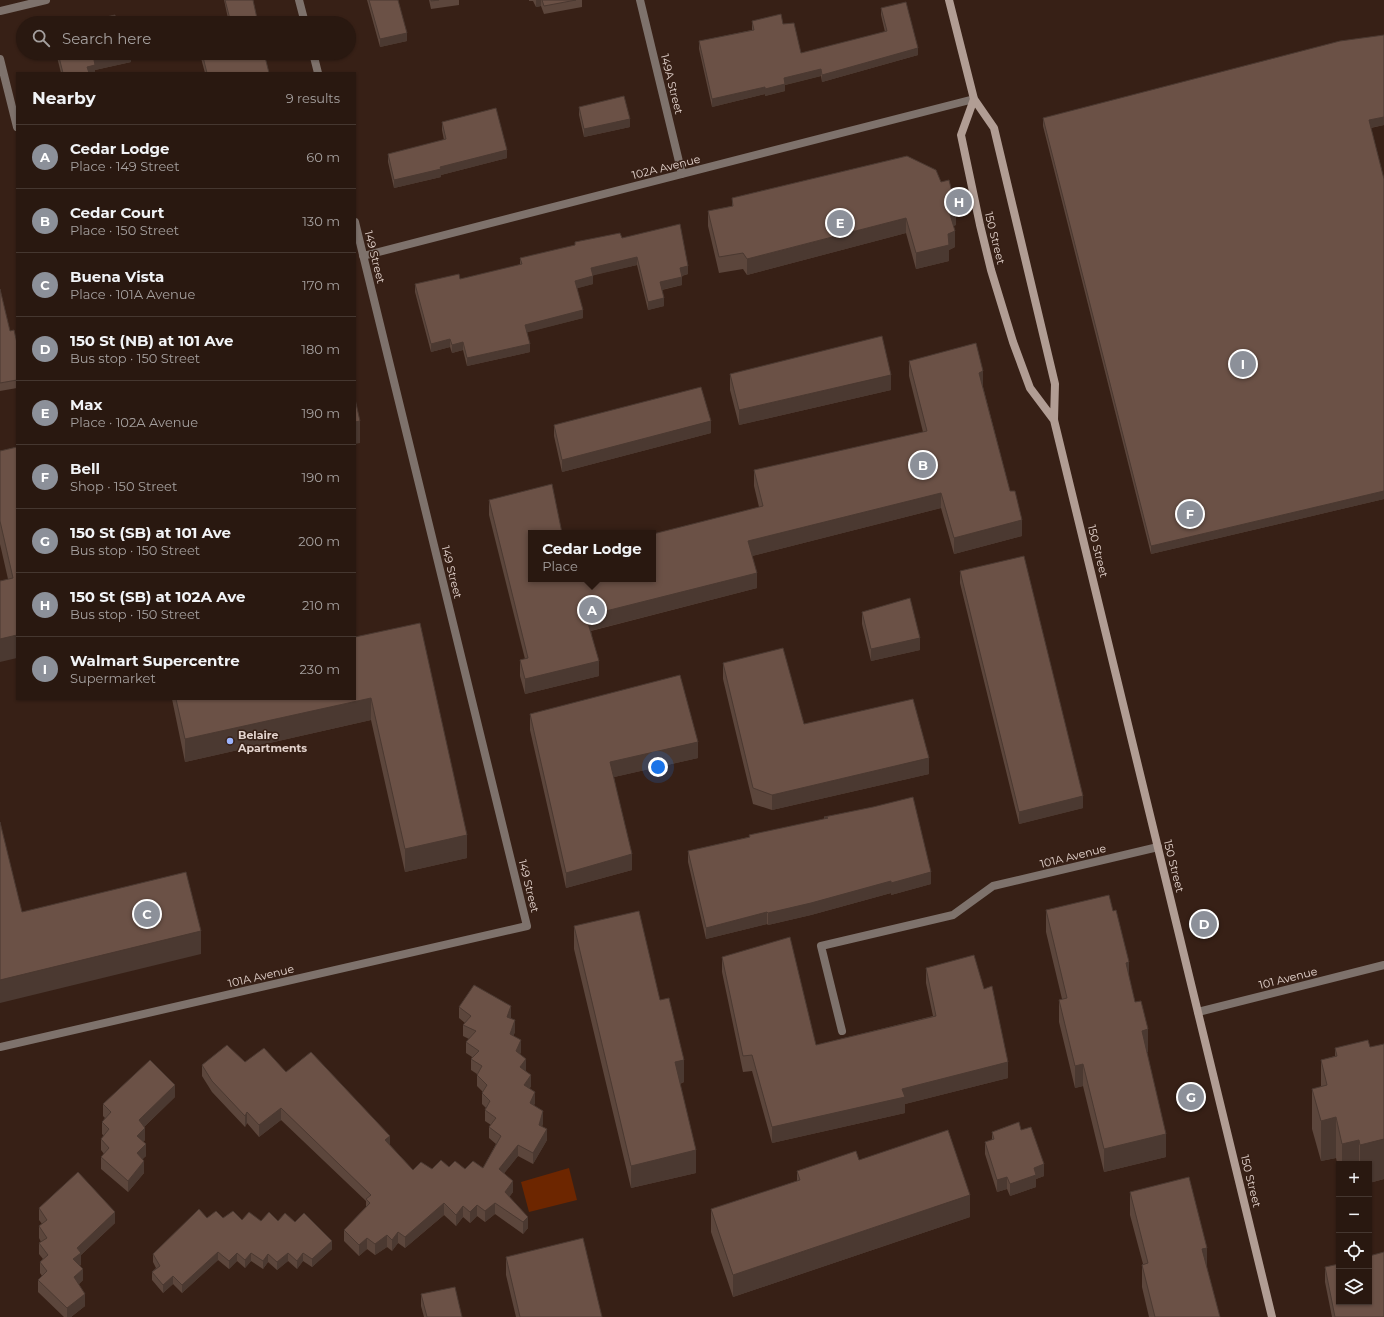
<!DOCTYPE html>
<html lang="en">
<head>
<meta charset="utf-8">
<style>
  body { margin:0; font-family:Montserrat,sans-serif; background:#312119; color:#f1f3f6 }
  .controls { position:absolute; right:12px; bottom:12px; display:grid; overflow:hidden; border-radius:0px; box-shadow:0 1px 3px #0004 }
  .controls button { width:36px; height:36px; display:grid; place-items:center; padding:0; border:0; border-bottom:1px solid #453730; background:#291810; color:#f1f3f6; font:20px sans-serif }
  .you { position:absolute; left:658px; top:767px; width:14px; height:14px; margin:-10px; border:3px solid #fff; border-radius:50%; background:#1a73e8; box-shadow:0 0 0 6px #1a73e833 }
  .badge { display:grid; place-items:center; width:26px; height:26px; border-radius:50%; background:#8c9099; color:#fff; font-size:13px; font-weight:700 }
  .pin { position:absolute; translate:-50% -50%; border:2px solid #fff; box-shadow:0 1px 4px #0006 }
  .popup { position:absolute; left:528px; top:530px; width:128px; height:52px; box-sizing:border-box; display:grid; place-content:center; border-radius:0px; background:#291810; filter:drop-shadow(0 1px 3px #0005); font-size:13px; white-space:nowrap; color:#a5a09f }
  .popup b { font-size:15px; color:#f1f3f6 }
  .popup::after { content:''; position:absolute; left:50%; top:100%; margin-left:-8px; border:8px solid transparent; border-top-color:#291810 }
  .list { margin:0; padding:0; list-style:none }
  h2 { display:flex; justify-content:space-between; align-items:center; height:52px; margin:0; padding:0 16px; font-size:17px }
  h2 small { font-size:13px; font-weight:400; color:#a5a09f }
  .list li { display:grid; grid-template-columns:26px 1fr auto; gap:12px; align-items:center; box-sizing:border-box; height:64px; padding:0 16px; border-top:1px solid #453730 }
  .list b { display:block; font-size:15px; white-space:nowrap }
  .list p { margin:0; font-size:13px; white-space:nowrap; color:#a5a09f }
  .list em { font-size:13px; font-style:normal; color:#a5a09f }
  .icon { flex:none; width:22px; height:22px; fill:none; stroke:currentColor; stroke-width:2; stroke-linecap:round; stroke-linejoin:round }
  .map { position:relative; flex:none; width:1384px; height:1317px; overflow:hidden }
  .search { position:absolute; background:#291810; box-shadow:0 1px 3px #0004; left:16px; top:16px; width:340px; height:44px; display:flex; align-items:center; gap:10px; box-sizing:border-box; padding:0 14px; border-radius:22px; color:#a5a09f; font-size:15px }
  .panel { position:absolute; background:#291810; box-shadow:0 1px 3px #0004; left:16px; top:72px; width:340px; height:628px; border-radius:0px }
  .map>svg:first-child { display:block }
  .green { fill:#6d2600 }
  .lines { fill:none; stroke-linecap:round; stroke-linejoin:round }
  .minor { stroke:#7e726c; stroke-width:8 }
  .tertiary { stroke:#7e726c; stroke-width:8 }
  .secondary { stroke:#b19d94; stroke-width:8 }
  .wall { fill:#5c463c }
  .shaded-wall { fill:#4b3931 }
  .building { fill:#6b5146; stroke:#4b3931 }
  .poi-dot { fill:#9cb4fd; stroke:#372016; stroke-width:1.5 }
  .labels { text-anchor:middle; stroke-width:3; stroke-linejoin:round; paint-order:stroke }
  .street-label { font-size:11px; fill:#e3d3cd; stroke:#372016 }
  .poi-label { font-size:11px; font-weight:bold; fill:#e3d3cd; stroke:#372016; text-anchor:start }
</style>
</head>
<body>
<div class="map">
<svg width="1384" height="1317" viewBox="0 0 1384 1317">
  <rect width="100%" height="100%" fill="#372016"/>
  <path class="green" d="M569,1168L577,1200L529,1212L521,1182Z"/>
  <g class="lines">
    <path class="minor" d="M299,0L305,23
      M640,0L682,174
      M0,11L46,0
      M313,53L318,73
      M0,59L17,127
      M363,256L974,99
      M842,1031L821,946L953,915L993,886L1158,847
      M0,1047L527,926L355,222"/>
    <path class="tertiary" d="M1198,1012L1384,965"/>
    <path class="secondary" d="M949,0L974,99L994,128L1055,384L1054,420L1272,1317
      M974,99L961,135L980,225L991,270L1013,342L1030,388L1054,420"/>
  </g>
  <path class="wall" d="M224,0H253L258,23H229Z
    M367,0H398L407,41L380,47Z
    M429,0H459V5L431,9Z
    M529,0H582V7L544,14L541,6L536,7L533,1H529Z
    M881,8L918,55L822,82L821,76L785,85V91L765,96V94L712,107L699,49V41L752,30V21L783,24L801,53L885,32L881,15Z
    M1384,35V125L1371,128L1384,179V499L1151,554L1043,126V118Z
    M56,53H131V62L95,70V73H61Z
    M201,53H264L269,73H205L201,58Z
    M579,107L630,127L584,137L579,115Z
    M442,122L507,158L441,175V177L394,188L388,162V154L444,140L442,130Z
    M907,156L956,225L953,226L955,247L949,250V261L916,269L906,233L747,275L743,269L719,273L708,226V211L732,206V198Z
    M622,238L688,274L682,276V285L662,290L664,306L648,310L637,265L593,275V284L577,288L583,318L527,332L530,352L467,366L463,350L452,353L450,347L431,352L415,292V284L460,279L520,265V258L575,246V242Z
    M0,289L10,331L17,343V388L0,391Z
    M909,361L983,387L1010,491L1022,536L954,554L941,508L752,556L757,588L591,631L599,676L525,694L520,676V660L525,659L489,515V500L531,579L759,507L754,486V470L923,432L909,376Z
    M730,374L891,390L739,425L730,390Z
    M554,425L711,433L562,472L554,436Z
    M17,447V658L8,579L0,544V451Z
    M960,571L1083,808L1019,824L960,583Z
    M862,612L920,650L871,661L862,624Z
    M355,637L467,858L405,872L371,720L185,762L172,699H355Z
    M723,663L804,724L929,774L772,810L753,804L723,679Z
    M530,714L698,758L614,777L632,870L566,888L530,730Z
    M873,807L931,884L891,895V893L811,915L768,925L767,924L706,939L688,862V851L749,837V835L824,819V817Z
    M1046,910L1129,978L1148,1052H1147L1166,1157L1104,1172L1083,1086L1075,1088L1059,1022V1000L1062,999L1046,932Z
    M574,926L660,1000L684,1082L680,1084L696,1173L631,1188L574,949Z
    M722,957L816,1045L933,1016L926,983V968L1008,1078L905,1104V1113L772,1143L752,1071L743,1072L722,972Z
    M459,1007L511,1017V1019L515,1032L513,1036L521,1052L520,1054L526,1070L525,1071L531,1086L530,1088L535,1103L534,1105L543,1123L542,1127L547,1140L533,1164L518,1156L504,1173L513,1192L509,1197L528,1228L523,1234L495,1214L485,1222L477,1216L470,1223L463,1217L456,1226L444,1215L405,1248L398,1243L392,1251L387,1247L375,1255L367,1249L359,1256L344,1241V1230L366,1207V1201L281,1120L259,1137L247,1123L245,1127L212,1092L202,1076V1065L245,1062L286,1072L390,1145L413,1170L449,1167L465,1169L483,1168L496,1144L489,1138V1127L491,1125L485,1121V1110L486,1108L482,1104V1093L483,1092L477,1086V1074L471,1070V1059L472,1057L466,1053V1042L469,1039L463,1036V1025L465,1023L459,1018Z
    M1335,1048L1384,1179L1369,1183V1164H1339V1171L1336,1158L1321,1161L1312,1129V1089L1321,1087V1060L1335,1056Z
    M175,1097L144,1127L145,1140L143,1142L146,1156L142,1159L144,1173L128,1192L101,1169V1157L104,1154L101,1150V1139L104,1136L102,1134V1122L105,1118L103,1116V1104Z
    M1021,1130L1044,1176L1036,1179V1187L1010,1196L1007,1189L997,1192L985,1154V1142L992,1140V1132Z
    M797,1171L970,1217L733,1297L711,1232V1209L797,1181Z
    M1130,1192L1207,1268L1220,1317H1149L1142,1287V1265L1143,1264L1130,1215Z
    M39,1208L115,1223L81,1255V1264L80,1266L83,1280L79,1284L85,1306L71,1317H64L38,1292V1280L42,1276L40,1273V1262L43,1259L39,1254V1243L41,1242L39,1238V1226L42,1224L39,1220Z
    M207,1218H223L261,1221L295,1222L332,1249L312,1267L303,1261L297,1269L288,1261L277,1270L268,1262L263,1269L251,1261L245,1268L237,1261L229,1269L218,1260L182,1293L173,1284L163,1293L152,1280V1272L156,1268L153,1262V1254Z
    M506,1257L602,1317H516L506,1275Z
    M1325,1267L1384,1317H1332L1325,1282Z
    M421,1294L462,1317H424L421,1306Z"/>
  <path class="shaded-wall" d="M536,0H541V6L536,7Z
    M407,33V41L380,47V39Z
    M918,48V55L822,82V75Z
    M125,53H131V62L95,70V73H87V67L94,60Z
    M821,69V76L785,85V91L765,96V89L784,78Z
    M765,87V94L712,107V99Z
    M1384,117V125L1369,128V120Z
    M630,119V127L584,137V129Z
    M507,150V158L441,175V177L394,188V180L440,167Z
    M956,209V225L949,227V211Z
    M906,218V233L747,275V259Z
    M955,231V247L949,250V261L916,269V253L948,234Z
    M637,257V265L591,276V268Z
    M688,266V274L680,276V268Z
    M593,276V284L575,289V281Z
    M682,277V285L660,290V282Z
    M664,298V306L648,310V302Z
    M583,310V318L525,333V325Z
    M450,339V347L431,352V344Z
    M463,342V350L452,353V345Z
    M530,344V352L467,366V358Z
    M983,371V387L979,389V373Z
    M891,375V390L739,425V410Z
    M360,421V443L355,444V422Z
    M711,421V433L562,472V460Z
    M1384,491V499L1151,554V546Z
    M941,493V508L748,557V541Z
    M1022,520V536L954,554V538Z
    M757,573V588L586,632V616Z
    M17,635V658L0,662V639Z
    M920,638V650L871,661V649Z
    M599,661V676L525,694V679Z
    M371,698V720L185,762V739Z
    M698,742V758L610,778V762Z
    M929,758V774L772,810V795Z
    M1083,796V808L1019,824V812Z
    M467,835V858L405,872V849Z
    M632,854V870L566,888V873Z
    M931,872V884L891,895V883Z
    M891,881V893L811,915L768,925V913Z
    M767,912V924L706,939V928Z
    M201,931V954L0,1003V980Z
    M1129,962V985L1126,963Z
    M511,1006V1017L507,1028V1017Z
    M515,1020V1032L510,1045V1034Z
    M1148,1029V1052L1142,1053V1031Z
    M521,1040V1052L516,1063V1051Z
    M526,1059V1070L520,1078V1067Z
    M684,1060V1082L675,1085V1062Z
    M1008,1062V1078L905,1104V1113L772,1143V1127L902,1089Z
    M1083,1064V1086L1075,1088V1066Z
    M531,1075V1086L524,1096V1085Z
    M175,1085V1097L139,1132V1120Z
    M535,1092V1103L530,1114V1103Z
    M281,1108V1120L259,1137V1125Z
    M543,1111V1123L539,1136V1125Z
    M247,1112V1123L245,1127V1116Z
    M1336,1117V1158L1321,1161V1121Z
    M145,1128V1140L137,1148V1136Z
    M547,1129V1140L533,1164V1153Z
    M1166,1134V1157L1104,1172V1149Z
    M390,1136V1147L385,1140Z
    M1384,1139V1179L1369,1183V1164H1360V1145Z
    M1359,1140V1164H1342V1144Z
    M146,1144V1156L137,1165V1153Z
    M518,1145V1156L499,1180V1169Z
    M696,1150V1173L631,1188V1166Z
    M144,1161V1173L128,1192V1181Z
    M1044,1164V1176L1036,1179V1187L1010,1196V1184L1034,1168Z
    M1007,1177V1189L997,1192V1180Z
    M513,1181V1192L505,1203V1192Z
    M970,1195V1217L733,1297V1275Z
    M444,1203V1215L405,1248V1237Z
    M495,1203V1214L485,1222V1211Z
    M477,1205V1216L470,1223V1212Z
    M463,1206V1217L456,1226V1215Z
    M115,1212V1223L81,1255V1264L73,1271V1259L77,1248Z
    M528,1217V1228L523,1234V1222Z
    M398,1232V1243L392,1251V1240Z
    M387,1235V1247L375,1255V1244Z
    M367,1238V1249L359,1256V1245Z
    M332,1241V1249L312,1267V1259Z
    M1207,1248V1271L1202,1249Z
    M218,1252V1260L182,1293V1285Z
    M237,1253V1261L229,1269V1261Z
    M251,1253V1261L245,1268V1260Z
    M288,1253V1261L277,1270V1262Z
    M303,1253V1261L297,1269V1261Z
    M268,1254V1262L263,1269V1261Z
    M83,1269V1280L74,1289V1277Z
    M173,1276V1284L163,1293V1285Z
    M85,1294V1306L71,1317H67V1308Z"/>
  <path class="building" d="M225,0H253L258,23H231Z
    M369,0H398L407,33L380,39Z
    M431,0H439L431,1Z
    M542,0H576L544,6Z
    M906,2L918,48L822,75L821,69L784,78L785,84L765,89V87L712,99L699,41L754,30L752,21L781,14L783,24L794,23L801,53L887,31L881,8Z
    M115,15L116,23H80Z
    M1384,35V117L1369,120L1384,179V491L1151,546L1043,118L1340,41Z
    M58,53H125L94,60L95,65L87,67L89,73H63Z
    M202,53H264L269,73H207Z
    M624,96L630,119L584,129L579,107Z
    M496,108L507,150L440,167L441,169L394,180L388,154L446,139L442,122Z
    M907,156L936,170L941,182L949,180L956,209L949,211L955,231L948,234L949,245L916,253L906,218L747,259L743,253L719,257L708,211L733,206L732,198Z
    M680,224L688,266L680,268L682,277L660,282L664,298L648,302L637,257L591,268L593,276L575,281L583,310L525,325L530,344L467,358L463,342L452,345L450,339L431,344L415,284L459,274L460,279L522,264L520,258L575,245V242L620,233L622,238Z
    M0,289L10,331L14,330L17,343V380L0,383Z
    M882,336L891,375L739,410L730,374Z
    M976,343L983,371L979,373L1010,491H1015L1022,520L954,538L941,493L748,541L757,573L586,616L599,661L525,679L520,660L528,658L489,500L552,484L562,533H531V579H653V534L763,506L754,470L927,431L909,361Z
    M701,387L711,421L562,460L554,425Z
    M355,399L360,421L355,422Z
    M17,447V635L0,639V581L13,578L0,521V451Z
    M1024,556L1083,796L1019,812L960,571Z
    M910,598L920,638L871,649L862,612Z
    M420,623L467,835L405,849L371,698L185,739L176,699H355V637Z
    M783,648L804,724L913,699L929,758L772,795L753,788L723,663Z
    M680,675L698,742L610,762L632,854L566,873L530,714Z
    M913,797L931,872L891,883V881L811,903L768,913L767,912L706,928L688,851L750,837L749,835L828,818L824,817L873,807Z
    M0,822L22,912L186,872L201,931L0,980Z
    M1109,895L1113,911L1116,910L1129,962L1126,963L1135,1002L1141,1001L1148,1029L1142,1031L1166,1134L1104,1149L1083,1064L1075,1066L1059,1000L1067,998L1046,910Z
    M639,911L660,1000L669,998L684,1060L675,1062L696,1150L631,1166L574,926Z
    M790,937L816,1045L936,1016L926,968L974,955L984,989L992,986L1008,1062L902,1089L905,1097L772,1127L752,1055L743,1056L722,957Z
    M474,985L511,1006L507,1017L515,1020L510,1034L521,1040L516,1051L526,1059L520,1067L531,1075L524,1085L535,1092L530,1103L543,1111L539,1125L547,1129L533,1153L518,1145L499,1169L513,1181L505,1192L528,1217L523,1222L495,1203L485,1211L477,1205L470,1212L463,1206L456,1215L444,1203L405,1237L398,1232L392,1240L387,1235L375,1244L367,1238L359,1245L344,1230L370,1203L366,1199L371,1195L281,1108L259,1125L247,1112L245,1116L212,1081L202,1065L227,1045L245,1062L264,1048L286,1072L311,1052L390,1136L385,1140L413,1170L421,1162L432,1169L441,1160L449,1167L455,1161L465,1169L473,1161L483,1168L501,1136L489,1127L496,1118L485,1110L490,1101L482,1093L487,1085L477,1075L482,1066L471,1059L479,1051L466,1042L476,1031L463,1025L471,1016L459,1007Z
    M1368,1040L1370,1047L1384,1044V1139L1360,1145L1359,1140L1342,1144L1336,1117L1321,1121L1312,1089L1327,1085L1321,1060L1337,1056L1335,1048Z
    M150,1060L175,1085L139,1120L145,1128L137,1136L146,1144L137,1153L144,1161L128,1181L101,1157L109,1148L101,1139L109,1129L102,1122L111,1112L103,1104Z
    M1019,1122L1021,1130L1031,1127L1044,1164L1034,1168L1036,1175L1010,1184L1007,1177L997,1180L985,1142L994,1139L992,1132Z
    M948,1130L970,1195L733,1275L711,1209L800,1180L797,1171L856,1151L859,1160Z
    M78,1172L115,1212L77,1248L81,1253L73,1259L83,1269L74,1277L85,1294L67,1308L38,1280L47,1271L40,1262L48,1255L39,1243L47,1238L39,1226L47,1220L39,1208Z
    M1189,1177L1207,1248L1202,1249L1220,1317H1155L1142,1265L1148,1263L1130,1192Z
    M199,1209L207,1218L216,1211L223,1218L233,1211L242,1220L249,1212L261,1221L269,1212L278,1221L285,1213L295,1222L304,1213L332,1241L312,1259L303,1253L297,1261L288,1253L277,1262L268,1254L263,1261L251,1253L245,1260L237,1253L229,1261L218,1252L182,1285L173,1276L163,1285L152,1272L160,1266L153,1254Z
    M583,1238L602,1317H520L506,1257Z
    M1384,1252V1317H1335L1325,1267L1339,1264V1302H1369V1256Z
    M455,1287L462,1317H427L421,1294Z"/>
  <circle class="poi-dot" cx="230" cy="741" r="4"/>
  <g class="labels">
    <g class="street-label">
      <text transform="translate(672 84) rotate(76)" y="4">149A Street</text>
      <text transform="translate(666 167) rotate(-14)" y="4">102A Avenue</text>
      <text transform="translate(995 238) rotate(76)" y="4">150 Street</text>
      <text transform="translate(375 257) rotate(76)" y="4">149 Street</text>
      <text transform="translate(1098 551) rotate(76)" y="4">150 Street</text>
      <text transform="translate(452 572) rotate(76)" y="4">149 Street</text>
      <text transform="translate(1073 856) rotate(-14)" y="4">101A Avenue</text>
      <text transform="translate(1174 866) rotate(76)" y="4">150 Street</text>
      <text transform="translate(529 886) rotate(76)" y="4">149 Street</text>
      <text transform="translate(261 976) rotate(-13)" y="4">101A Avenue</text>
      <text transform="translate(1288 978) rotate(-14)" y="4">101 Avenue</text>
      <text transform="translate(1251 1181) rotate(76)" y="4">150 Street</text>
    </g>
    <g class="poi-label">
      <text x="238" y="739">Belaire<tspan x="238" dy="13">Apartments</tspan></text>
    </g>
  </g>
</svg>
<div class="controls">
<button>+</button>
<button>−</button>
<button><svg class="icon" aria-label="locate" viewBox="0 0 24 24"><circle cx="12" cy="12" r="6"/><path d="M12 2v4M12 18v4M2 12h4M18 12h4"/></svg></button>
<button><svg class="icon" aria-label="layers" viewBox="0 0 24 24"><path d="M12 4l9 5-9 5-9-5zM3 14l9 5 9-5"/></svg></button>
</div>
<div class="you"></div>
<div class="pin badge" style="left:592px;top:610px">A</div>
<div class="popup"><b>Cedar Lodge</b>Place</div>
<div class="pin badge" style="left:923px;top:465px">B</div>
<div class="pin badge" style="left:147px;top:914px">C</div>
<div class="pin badge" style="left:1204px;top:924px">D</div>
<div class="pin badge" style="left:840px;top:223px">E</div>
<div class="pin badge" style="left:1190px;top:514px">F</div>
<div class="pin badge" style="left:1191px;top:1097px">G</div>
<div class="pin badge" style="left:959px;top:202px">H</div>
<div class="pin badge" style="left:1243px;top:364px">I</div>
<div class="search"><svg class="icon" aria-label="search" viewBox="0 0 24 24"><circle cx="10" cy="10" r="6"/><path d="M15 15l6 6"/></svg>Search here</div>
<section class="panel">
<h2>Nearby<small>9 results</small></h2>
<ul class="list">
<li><span class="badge">A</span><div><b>Cedar Lodge</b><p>Place · 149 Street</p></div><em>60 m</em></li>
<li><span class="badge">B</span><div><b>Cedar Court</b><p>Place · 150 Street</p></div><em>130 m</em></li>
<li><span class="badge">C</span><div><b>Buena Vista</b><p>Place · 101A Avenue</p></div><em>170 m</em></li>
<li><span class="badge">D</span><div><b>150 St (NB) at 101 Ave</b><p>Bus stop · 150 Street</p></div><em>180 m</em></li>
<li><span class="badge">E</span><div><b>Max</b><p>Place · 102A Avenue</p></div><em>190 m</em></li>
<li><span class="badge">F</span><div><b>Bell</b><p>Shop · 150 Street</p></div><em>190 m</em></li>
<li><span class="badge">G</span><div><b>150 St (SB) at 101 Ave</b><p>Bus stop · 150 Street</p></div><em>200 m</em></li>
<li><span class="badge">H</span><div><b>150 St (SB) at 102A Ave</b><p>Bus stop · 150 Street</p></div><em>210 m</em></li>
<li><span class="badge">I</span><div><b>Walmart Supercentre</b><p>Supermarket</p></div><em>230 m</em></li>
</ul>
</section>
</div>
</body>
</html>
